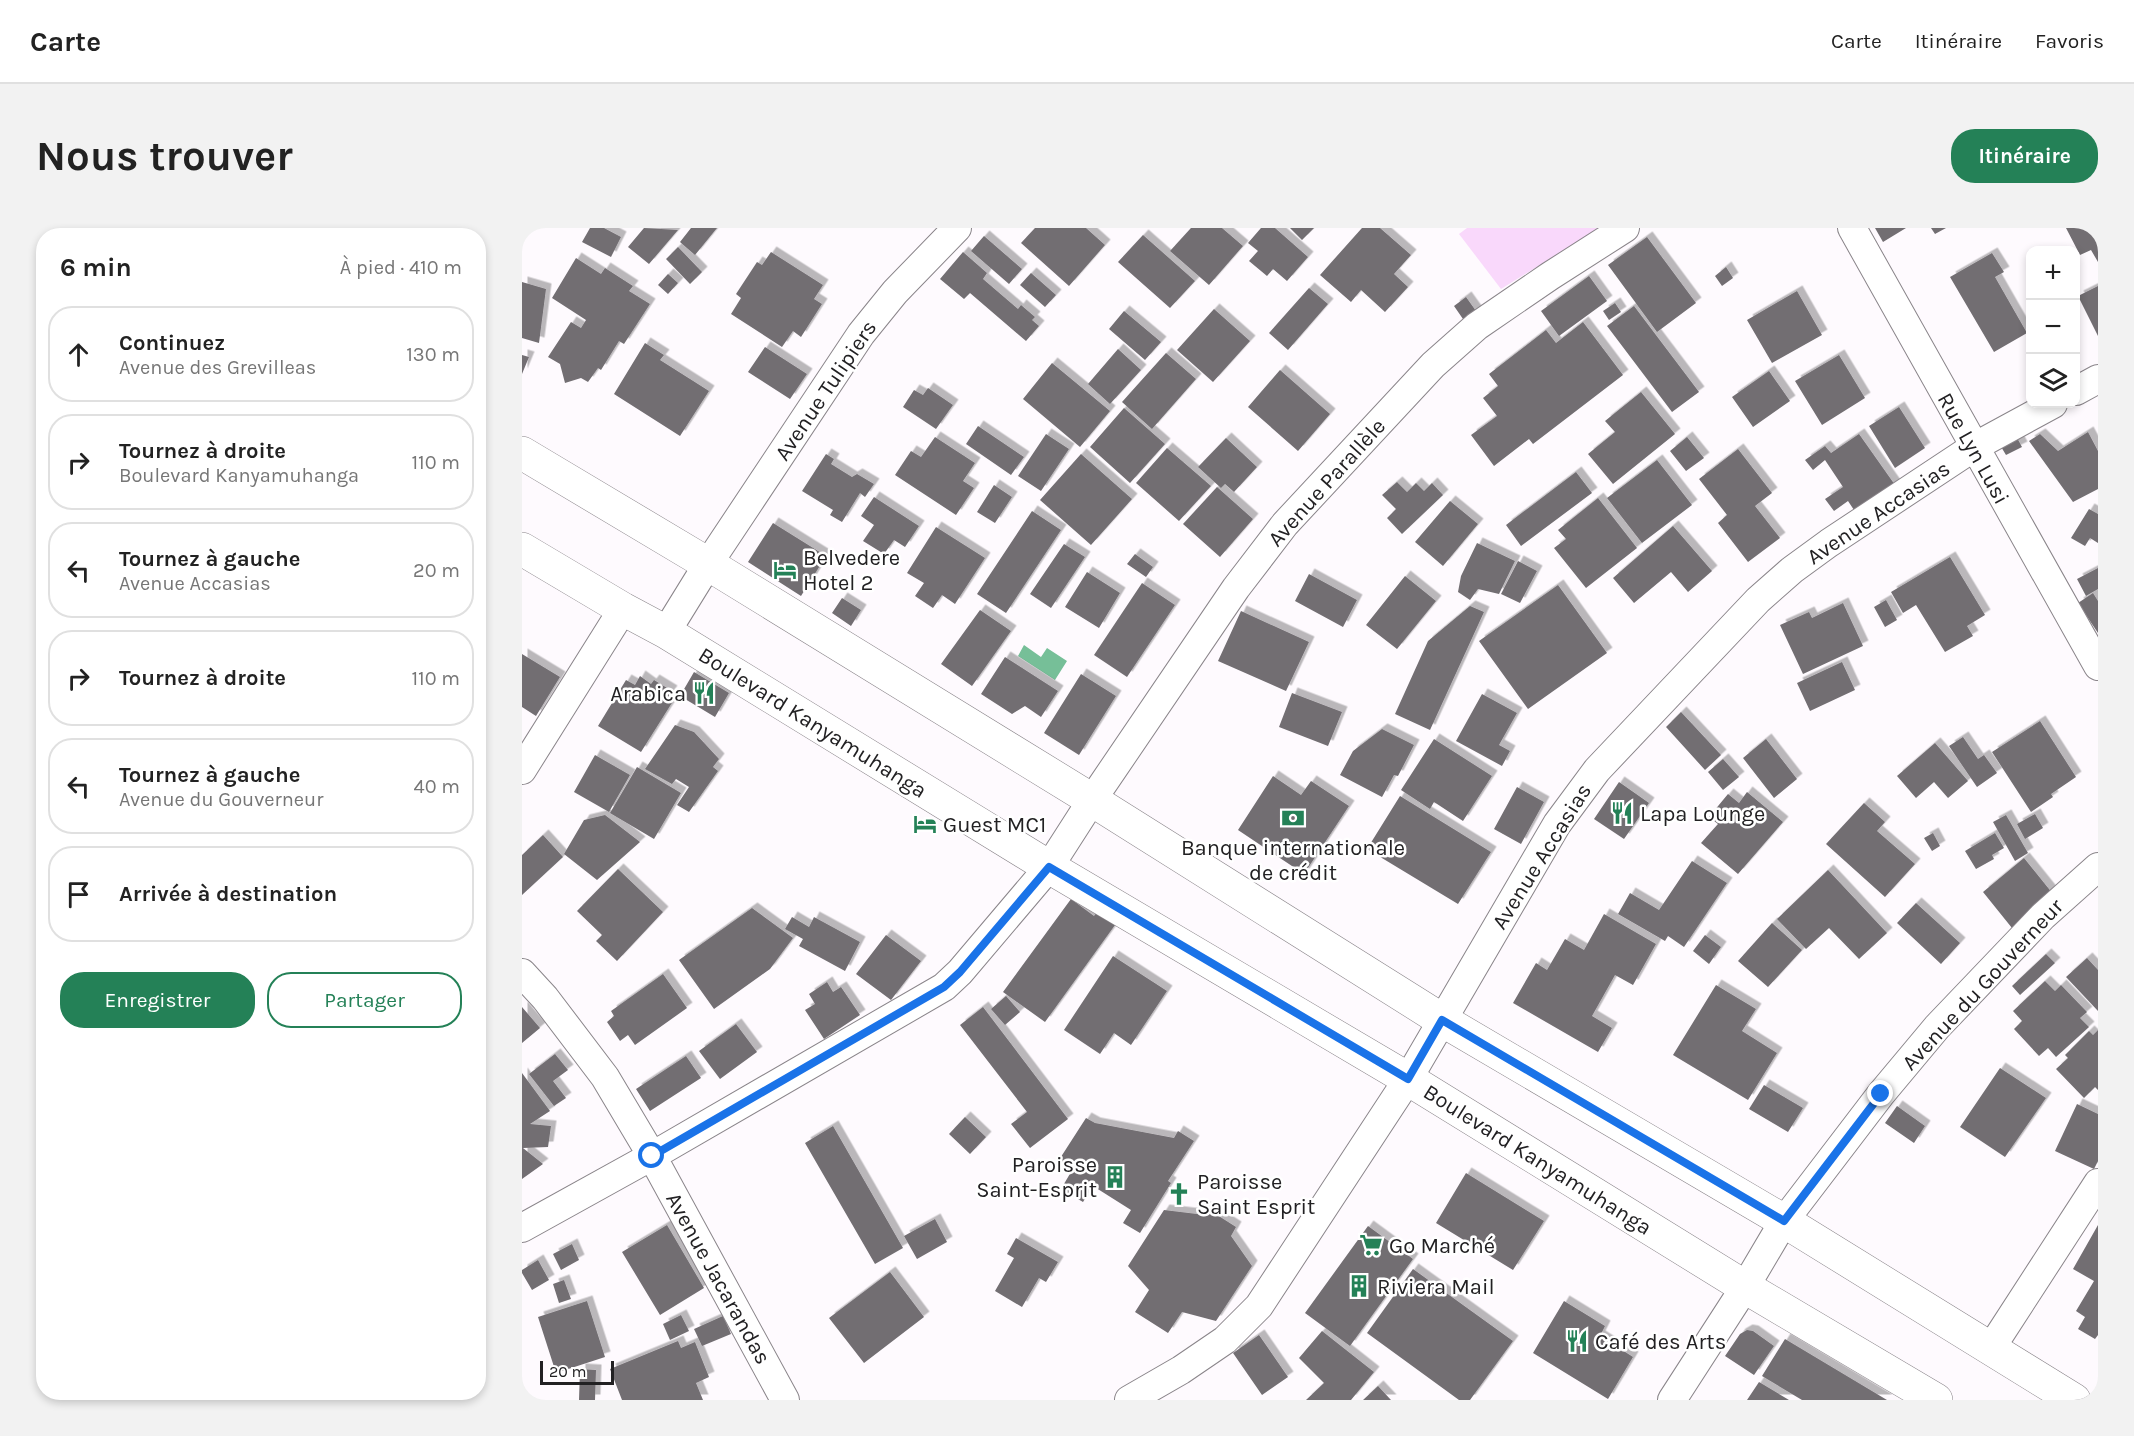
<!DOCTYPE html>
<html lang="fr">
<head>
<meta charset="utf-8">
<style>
  body { margin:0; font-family:Karla,sans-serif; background:#f2f2f2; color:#222 }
  .controls { position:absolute; right:18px; top:18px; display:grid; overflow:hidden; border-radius:12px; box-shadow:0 3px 9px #0003 }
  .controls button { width:54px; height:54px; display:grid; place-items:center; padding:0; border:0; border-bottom:2px solid #e0e0e0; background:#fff; color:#222; font:30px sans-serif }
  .scale { position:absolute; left:18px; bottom:15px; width:74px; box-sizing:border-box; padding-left:6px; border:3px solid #222123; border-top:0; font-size:16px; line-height:21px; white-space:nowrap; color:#222123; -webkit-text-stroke:4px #fff; paint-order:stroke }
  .stop { position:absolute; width:18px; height:18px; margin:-14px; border:4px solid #1a73e8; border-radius:50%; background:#fff }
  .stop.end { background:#1a73e8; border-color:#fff; box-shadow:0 2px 6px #0008 }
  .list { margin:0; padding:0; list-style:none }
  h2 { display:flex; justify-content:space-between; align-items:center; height:78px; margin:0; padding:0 24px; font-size:26px }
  h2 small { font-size:20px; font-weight:400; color:#767676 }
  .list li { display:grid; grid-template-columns:39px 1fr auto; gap:18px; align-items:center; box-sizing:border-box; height:96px; margin:0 12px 12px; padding:0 12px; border:2px solid #e0e0e0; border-radius:24px }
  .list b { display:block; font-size:22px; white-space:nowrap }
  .list p { margin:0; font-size:20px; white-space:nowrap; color:#767676 }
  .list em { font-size:20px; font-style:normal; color:#767676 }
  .actions { display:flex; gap:12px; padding:18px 24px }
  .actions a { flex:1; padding:14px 0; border:2px solid #248157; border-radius:24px; text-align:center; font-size:21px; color:#248157 }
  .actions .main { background:#248157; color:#fff }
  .icon { flex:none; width:33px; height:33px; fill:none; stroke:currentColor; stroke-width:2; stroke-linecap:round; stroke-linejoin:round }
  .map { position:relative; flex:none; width:1576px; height:1172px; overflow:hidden; border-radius:24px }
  header { display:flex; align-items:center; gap:36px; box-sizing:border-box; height:84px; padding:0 30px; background:#fff; border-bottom:2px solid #e0e0e0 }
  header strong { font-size:28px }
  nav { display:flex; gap:33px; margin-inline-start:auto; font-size:21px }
  .intro { display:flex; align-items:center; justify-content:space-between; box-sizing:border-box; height:144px; padding:0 36px }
  h1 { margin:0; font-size:42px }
  .button { padding:15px 27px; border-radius:24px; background:#248157; color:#fff; font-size:21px; font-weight:700 }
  main { display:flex; gap:36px; padding:0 36px }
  aside { flex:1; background:#fff; border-radius:24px; box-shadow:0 3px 9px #0003 }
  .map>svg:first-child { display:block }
  .green { fill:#f9d8fb }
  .water { fill:#76bf98 }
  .building { fill:#726e72; filter:url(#shadow) }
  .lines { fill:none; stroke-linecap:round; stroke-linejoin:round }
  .minor-casing { stroke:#8a858a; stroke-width:30 }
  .primary-casing { stroke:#8a858a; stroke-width:34 }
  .minor { stroke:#fff; stroke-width:28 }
  .primary { stroke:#fff; stroke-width:33 }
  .route { stroke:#1a73e8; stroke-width:8 }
  .labels { text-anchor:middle; stroke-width:5; stroke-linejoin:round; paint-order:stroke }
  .street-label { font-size:22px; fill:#222123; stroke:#fff }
  .poi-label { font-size:22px; fill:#222123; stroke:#fff; text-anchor:start }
</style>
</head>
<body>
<header>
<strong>Carte</strong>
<nav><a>Carte</a><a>Itinéraire</a><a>Favoris</a></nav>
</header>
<div class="intro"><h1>Nous trouver</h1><a class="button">Itinéraire</a></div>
<main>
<aside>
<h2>6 min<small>À pied · 410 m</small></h2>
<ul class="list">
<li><svg class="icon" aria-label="ahead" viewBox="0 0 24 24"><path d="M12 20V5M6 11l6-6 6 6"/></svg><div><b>Continuez</b><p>Avenue des Grevilleas</p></div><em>130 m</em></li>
<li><svg class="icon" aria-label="right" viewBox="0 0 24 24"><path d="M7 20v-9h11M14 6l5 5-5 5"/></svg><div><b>Tournez à droite</b><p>Boulevard Kanyamuhanga</p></div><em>110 m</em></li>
<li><svg class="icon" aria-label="left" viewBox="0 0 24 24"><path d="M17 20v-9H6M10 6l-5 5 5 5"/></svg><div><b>Tournez à gauche</b><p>Avenue Accasias</p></div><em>20 m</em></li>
<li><svg class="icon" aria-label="right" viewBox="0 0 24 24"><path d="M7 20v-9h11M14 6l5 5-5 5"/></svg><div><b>Tournez à droite</b></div><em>110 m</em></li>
<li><svg class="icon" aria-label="left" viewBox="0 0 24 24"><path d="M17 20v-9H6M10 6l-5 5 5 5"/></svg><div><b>Tournez à gauche</b><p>Avenue du Gouverneur</p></div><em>40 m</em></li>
<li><svg class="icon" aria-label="arrive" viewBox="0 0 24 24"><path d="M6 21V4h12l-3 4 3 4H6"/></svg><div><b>Arrivée à destination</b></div></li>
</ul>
<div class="actions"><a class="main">Enregistrer</a><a>Partager</a></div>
</aside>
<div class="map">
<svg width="1576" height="1172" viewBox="0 0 1576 1172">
  <defs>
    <filter id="shadow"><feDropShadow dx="5.5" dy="-5.5" stdDeviation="0" flood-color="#0004"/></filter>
  </defs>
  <rect width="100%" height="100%" fill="#fefafe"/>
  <path class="green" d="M945,0H1078L979,61L937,6Z"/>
  <path class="water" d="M502,417L519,429L525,420L545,433L533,452L496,428Z"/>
  <path class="building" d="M68,0H82L99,9L89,29L60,14Z
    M122,0L156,2L127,36L106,19Z
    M169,0H195L173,27L158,14Z
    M513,0H564L583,17L547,58L499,15Z
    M669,0H700L721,18L687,57L648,23Z
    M739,0H753L786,29L765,53L751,41L745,48L727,33L736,23L726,15Z
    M768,0H792L780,12Z
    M840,0H858L889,27L872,46L886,59L863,84L839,62L829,74L798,47Z
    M1353,0H1384L1361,14Z
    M1409,0H1424L1413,6Z
    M1544,0H1576V34L1569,22L1558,27Z
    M621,7L673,53L648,80L596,34Z
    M462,8L500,41L487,56L449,23Z
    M1125,9L1174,75L1135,104L1086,37Z
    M156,19L180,44L168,56L144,31Z
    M249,24L301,57L292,71L300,76L279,109L271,103L260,119L209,86L219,70L214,66L235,34L240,37Z
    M441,24L465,45L461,51L496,81L499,77L513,89L510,92L517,98L504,113L448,65L442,71L418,51Z
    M1470,25L1482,44L1473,49L1505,105L1472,124L1428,49Z
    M54,30L79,46L83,40L111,58L107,63L128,76L102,116L97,113L79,142L76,140L66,154L59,150L43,155L38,136L26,129L49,94L59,100L64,92L30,70Z
    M1204,39L1211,50L1200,58L1193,48Z
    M509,45L534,67L523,79L498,57Z
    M146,46L156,55L146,66L136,57Z
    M1067,48L1085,73L1037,108L1019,83Z
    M0,54L24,61L17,115L0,110Z
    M1576,58V108L1556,68Z
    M787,60L806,76L766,122L747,105Z
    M1275,63L1300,107L1250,135L1225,92Z
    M944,69L954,83L941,91L932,78Z
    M1093,75L1099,84L1087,92L1081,83Z
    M1112,78L1177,164L1150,184L1085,98Z
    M692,81L728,113L691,154L655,122Z
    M602,83L639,114L623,132L587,101Z
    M1061,94L1101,147L1011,216L1007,211L972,238L949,207L975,188L961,170L976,158L967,146L1024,102L1034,115Z
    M123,115L142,127L138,132L187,163L158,208L92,166Z
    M243,119L285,146L268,171L226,144Z
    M596,121L619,142L588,176L566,156Z
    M644,125L674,151L630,201L600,174Z
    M0,127L7,129L0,146Z
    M1317,127L1343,170L1300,197L1273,153Z
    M530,135L588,183L558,219L501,171Z
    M758,142L808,186L776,223L726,179Z
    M1247,143L1268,173L1231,199L1210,169Z
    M406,160L431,177L414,201L381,179L392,162L401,167Z
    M1119,164L1153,206L1091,256L1066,226L1093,204L1083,193Z
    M1377,179L1403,220L1373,240L1347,198Z
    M602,180L643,216L608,255L568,219Z
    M456,198L502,229L489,247L444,216Z
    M1566,204L1576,223V261L1551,274L1507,213L1518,206L1536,223Z
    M524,206L547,221L519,263L496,248Z
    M1337,206L1373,257L1334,285L1326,273L1312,283L1303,271L1321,259L1303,232L1291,242L1283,232L1303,218L1309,225Z
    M1494,208L1500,219L1484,227L1478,217Z
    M413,209L453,235L441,253L452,260L434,287L373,247L389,223L399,229Z
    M1165,209L1182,230L1164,243L1148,223Z
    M704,210L735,239L712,264L703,256L699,260L676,239Z
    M645,220L689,258L657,293L614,255Z
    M1216,221L1250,265L1233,278L1258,310L1226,334L1196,295L1205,287L1177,251Z
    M304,226L312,231L309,236L330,249L335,246L352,256L343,269L338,265L320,294L308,287L311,282L280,263Z
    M559,226L610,271L569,317L518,272Z
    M1135,232L1170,277L1120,315L1085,270Z
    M1054,244L1070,265L999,318L984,297Z
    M875,254L885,264L894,255L902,263L910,255L921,267L880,306L865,290L874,281L860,267Z
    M472,257L490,269L473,295L455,284Z
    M695,259L731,291L698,329L661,296Z
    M352,269L397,298L383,319L372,312L362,326L341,313L352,297L339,288Z
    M1076,270L1115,320L1064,360L1032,320L1044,311L1036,302Z
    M928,273L956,296L921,338L893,314Z
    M1567,281L1576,286V315L1568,310L1563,318L1549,310Z
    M510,283L539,302L484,385L455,366Z
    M251,295L304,328L279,368L226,334Z
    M1151,298L1190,343L1166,364L1149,344L1112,375L1091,350Z
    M414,299L463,330L433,376L420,367L411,380L393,368L402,355L385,345Z
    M955,315L993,333L977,366L956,361L948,372L936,364L939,348Z
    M542,316L563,329L529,380L508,366Z
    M613,326L631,339L624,349L605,336Z
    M1428,329L1463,387L1445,398L1451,408L1423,424L1394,377L1381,385L1369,364Z
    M996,333L1015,343L998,375L979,366Z
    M1576,340V361L1564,368L1555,351Z
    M565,344L598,365L577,400L543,379Z
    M787,346L835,372L821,399L773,373Z
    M883,348L914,373L875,421L844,397Z
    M620,355L653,377L605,449L572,427Z
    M1036,357L1085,425L1006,481L957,413Z
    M1571,365L1576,373V405L1556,375Z
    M320,370L339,382L329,398L310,385Z
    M1364,372L1375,392L1363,399L1352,379Z
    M1321,375L1341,418L1281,446L1258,397L1287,384L1290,390Z
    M948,378L962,384L908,502L873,486L906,413Z
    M458,382L489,403L450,458L419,436Z
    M719,383L787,414L764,463L696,433Z
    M0,426L38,449L14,488L0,479Z
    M483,429L536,463L519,489L503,478L490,486L459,466Z
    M1320,434L1333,462L1288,483L1275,455Z
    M172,444L207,465L193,489L158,468Z
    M559,446L594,468L557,527L522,505Z
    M118,448L129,456L132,452L150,463L147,467L153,470L119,524L76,498L104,452L113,457Z
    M770,465L820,484L806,518L757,499Z
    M960,466L995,485L977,517L988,523L980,538L934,513Z
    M1159,484L1199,527L1183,542L1144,499Z
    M1518,493L1554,549L1529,566L1531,569L1509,584L1470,524Z
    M153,497L172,504L197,531L191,539L196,543L167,584L155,577L167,559L154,551L150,556L123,541Z
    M860,501L892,517L876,548L872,547L860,569L818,547L831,523Z
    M1441,509L1456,531L1462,527L1475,545L1455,559L1427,518Z
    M912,511L970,548L941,593L912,574L908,581L879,562Z
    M1244,511L1275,551L1252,570L1221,530Z
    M1413,515L1446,553L1426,570L1412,554L1394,570L1375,548Z
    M73,527L108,547L87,584L52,564Z
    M1201,531L1217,549L1201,562L1186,544Z
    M115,539L159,565L132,611L88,585Z
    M751,548L779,567L789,553L827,578L782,646L716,602Z
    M1097,554L1127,575L1102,611L1072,591Z
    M995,559L1022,574L999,616L972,601Z
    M1225,564L1261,594L1216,646L1179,615L1196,596L1187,589L1206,566L1217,575Z
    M878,568L969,624L936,676L845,621Z
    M1342,575L1363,594L1355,603L1393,636L1363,669L1304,616Z
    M1513,586L1521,600L1503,611L1495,596Z
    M83,587L118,614L75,652L42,626L62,592Z
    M1484,587L1506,625L1493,633L1471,594Z
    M1411,605L1418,618L1410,623L1402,610Z
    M1473,605L1482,620L1470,627L1472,631L1454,641L1443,623Z
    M21,607L41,629L0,667V627Z
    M1502,630L1531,666L1490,700L1461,664Z
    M1170,633L1205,655L1162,719L1146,708L1143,713L1096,686L1108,665L1137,682Z
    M96,641L141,684L95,733L74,713L80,707L55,683Z
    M1306,642L1365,705L1337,731L1307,700L1284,721L1255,691Z
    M549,671L572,688L575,684L593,697L523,794L481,764Z
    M1394,675L1438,715L1419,736L1375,695Z
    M230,680L271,710L248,741L192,781L157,732Z
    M1082,686L1134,716L1111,757L1093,747L1070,788L1090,800L1076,824L991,775L1014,735L1025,742L1043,711L1062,722Z
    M270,689L287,699L292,689L338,714L323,743L277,718L281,711L263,701Z
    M1250,695L1280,722L1246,759L1216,733Z
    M364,707L399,733L369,772L334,746Z
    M1183,707L1199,719L1187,736L1171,723Z
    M1524,726L1533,735L1498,767L1490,758Z
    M591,728L645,763L609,817L592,805L578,826L542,802Z
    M1565,730L1576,742V783L1544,749Z
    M141,746L165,780L113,817L106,807L98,813L85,794L92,788L89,783Z
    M1523,753L1533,763L1539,757L1565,784L1558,790L1567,799L1534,829L1526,820L1517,828L1492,801L1500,793L1491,783Z
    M305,754L311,764L319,759L338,787L302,811L283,782L293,776L287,766Z
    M1194,757L1234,781L1220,803L1255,825L1226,872L1151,827Z
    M484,768L498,784L483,797L469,781Z
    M0,779L18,800L0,815Z
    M461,779L546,891L508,920L489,896L505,884L438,797Z
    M214,796L235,824L198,851L177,823Z
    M1576,802V862L1573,859L1562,870L1534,841L1546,830L1543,827L1567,803L1571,807Z
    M33,826L46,842L31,853L44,870L32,878L7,846Z
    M164,828L179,850L128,883L114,861Z
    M1478,840L1524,870L1483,929L1438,899Z
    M0,845L28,883L8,896L29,898L26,919L1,920L21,936L0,951Z
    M1242,857L1281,880L1266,904L1227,881Z
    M1555,876L1576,886V933L1572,941L1533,923Z
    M1375,878L1403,898L1392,915L1363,895Z
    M443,889L464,909L448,926L427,906Z
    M564,890L573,895L652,910L656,903L672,913L646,953L649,955L618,1005L601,995L609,982L571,958L561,974L539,961L549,944L535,935Z
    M311,898L381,1020L353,1036L283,915Z
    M944,945L1022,993L991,1042L914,995Z
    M681,978L714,999L709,1008L730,1038L694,1093L660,1084L646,1105L613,1084L627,1062L606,1038L642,982L675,986Z
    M413,991L425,1014L395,1031L382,1008Z
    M145,997L182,1060L138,1087L100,1024Z
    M1576,997V1107L1573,1111L1556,1101L1563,1089L1554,1083L1572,1053L1551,1041Z
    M846,998L891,1031L828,1118L783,1085Z
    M494,1010L536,1034L524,1054L517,1050L500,1079L473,1063L492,1030L485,1026Z
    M50,1016L57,1032L39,1042L31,1026Z
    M16,1032L27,1052L10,1062L0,1045V1042Z
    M891,1041L991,1113L948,1172H937L845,1105Z
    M368,1044L402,1089L342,1135L307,1090Z
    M42,1052L49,1071L37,1075L31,1056Z
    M65,1073L83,1129L34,1145L16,1089Z
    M1042,1073L1083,1098L1078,1108L1111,1129L1086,1171L1011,1125Z
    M159,1087L167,1103L148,1112L141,1096Z
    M201,1088L209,1106L180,1118L172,1101Z
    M1225,1102L1231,1103L1252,1118L1232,1147L1203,1128L1218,1106Z
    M800,1103L852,1144L829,1172H784L802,1155L777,1130Z
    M737,1107L766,1149L740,1167L711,1125Z
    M1263,1111L1365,1172H1280L1240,1148Z
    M156,1113L159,1120L173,1114L187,1149L174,1155L181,1172H100L88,1141Z
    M58,1141L74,1142L73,1172H57Z
    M1237,1154L1267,1172H1225Z
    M856,1158L869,1172H841Z"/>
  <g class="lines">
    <g class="minor-casing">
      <path id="minor" d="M1330,0L1576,438
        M1554,163L1576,151
        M144,404L186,336L339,106L373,64L435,0
        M0,542L101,381
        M0,745L23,770L83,849L130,928L263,1172
        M0,1000L130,928L422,759L438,744L527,639L570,572L714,360L763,296L911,137L955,98L1028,48L1103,0
        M1469,1120L1576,955
        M607,1172L659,1142L703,1112L737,1078L886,851L1035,596L1075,542L1236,372L1270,342L1307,315L1452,219L1531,176
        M1150,1172L1223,1059L1262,993L1359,866L1415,799L1521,688L1576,639"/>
    </g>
    <g class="primary-casing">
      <path id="primary" d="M0,225L186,336L570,572L920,792L1262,993L1552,1172
        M0,321L101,381L144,404L527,639L886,851L1223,1059L1414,1172"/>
    </g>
    <use href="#minor" class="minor"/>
    <use href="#primary" class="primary"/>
  </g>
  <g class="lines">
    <path class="route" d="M130,928L422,759L438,744L527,639L886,851L920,792L1262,993L1359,866"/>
  </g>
  <defs>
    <g id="hotel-bare" transform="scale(1.8)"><path d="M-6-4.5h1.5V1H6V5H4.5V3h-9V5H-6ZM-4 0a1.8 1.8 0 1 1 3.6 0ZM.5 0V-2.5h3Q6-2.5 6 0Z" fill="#248157" stroke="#fff" stroke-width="2.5" paint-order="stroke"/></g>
    <g id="restaurant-bare" transform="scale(1.8)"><path d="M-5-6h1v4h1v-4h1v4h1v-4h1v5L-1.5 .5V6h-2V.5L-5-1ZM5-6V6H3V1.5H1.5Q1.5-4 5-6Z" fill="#248157" stroke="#fff" stroke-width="2.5" paint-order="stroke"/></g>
    <g id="bank-bare" transform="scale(1.8)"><path d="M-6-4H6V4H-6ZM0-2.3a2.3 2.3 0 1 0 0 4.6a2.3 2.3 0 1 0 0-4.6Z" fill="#248157" stroke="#fff" stroke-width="2.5" paint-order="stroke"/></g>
    <g id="building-bare" transform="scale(1.8)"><path d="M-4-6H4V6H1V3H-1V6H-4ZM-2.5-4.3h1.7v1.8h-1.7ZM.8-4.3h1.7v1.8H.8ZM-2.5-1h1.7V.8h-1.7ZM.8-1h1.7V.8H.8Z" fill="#248157" stroke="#fff" stroke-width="2.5" paint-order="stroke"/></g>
    <g id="church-bare" transform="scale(1.8)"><path d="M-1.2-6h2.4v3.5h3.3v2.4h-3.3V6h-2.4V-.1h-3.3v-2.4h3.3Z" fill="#248157" stroke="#fff" stroke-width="2.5" paint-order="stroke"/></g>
    <g id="supermarket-bare" transform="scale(1.8)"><path d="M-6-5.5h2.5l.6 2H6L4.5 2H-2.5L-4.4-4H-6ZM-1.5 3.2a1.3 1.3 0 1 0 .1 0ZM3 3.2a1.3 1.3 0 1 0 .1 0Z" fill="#248157" stroke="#fff" stroke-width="2.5" paint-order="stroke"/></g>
  </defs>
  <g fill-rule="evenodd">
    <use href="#hotel-bare" x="263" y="342"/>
    <use href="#restaurant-bare" x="182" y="465"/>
    <use href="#restaurant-bare" x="1100" y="585"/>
    <use href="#bank-bare" x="771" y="590"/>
    <use href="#hotel-bare" x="403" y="596"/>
    <use href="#building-bare" x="593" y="949"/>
    <use href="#church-bare" x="657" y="966"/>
    <use href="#supermarket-bare" x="849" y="1017"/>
    <use href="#building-bare" x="837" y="1058"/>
    <use href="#restaurant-bare" x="1055" y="1113"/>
  </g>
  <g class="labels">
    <g class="street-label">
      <text transform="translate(303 162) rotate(-56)" y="8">Avenue Tulipiers</text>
      <text transform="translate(1452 220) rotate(61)" y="8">Rue Lyn Lusi</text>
      <text transform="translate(804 254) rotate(-48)" y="8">Avenue Parallèle</text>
      <text transform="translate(1356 284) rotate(-34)" y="8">Avenue Accasias</text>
      <text transform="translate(291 494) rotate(32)" y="8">Boulevard Kanyamuhanga</text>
      <text transform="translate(1019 628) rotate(-58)" y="8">Avenue Accasias</text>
      <text transform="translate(1460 756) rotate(-47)" y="8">Avenue du Gouverneur</text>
      <text transform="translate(1016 931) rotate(32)" y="8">Boulevard Kanyamuhanga</text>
      <text transform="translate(197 1050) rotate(61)" y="8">Avenue Jacarandas</text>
    </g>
    <g class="poi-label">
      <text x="281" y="337">Belvedere<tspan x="281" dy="25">Hotel 2</tspan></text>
      <text x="164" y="473" text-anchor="end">Arabica</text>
      <text x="1118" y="593">Lapa Lounge</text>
      <text x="421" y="604">Guest MC1</text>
      <text x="771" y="627" text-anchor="middle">Banque internationale<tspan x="771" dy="25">de crédit</tspan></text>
      <text x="575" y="944" text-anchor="end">Paroisse<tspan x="575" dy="25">Saint-Esprit</tspan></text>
      <text x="675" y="961">Paroisse<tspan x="675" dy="25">Saint Esprit</tspan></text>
      <text x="867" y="1025">Go Marché</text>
      <text x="855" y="1066">Riviera Mail</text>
      <text x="1073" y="1121">Café des Arts</text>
    </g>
  </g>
</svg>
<div class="controls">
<button>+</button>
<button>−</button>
<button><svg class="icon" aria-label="layers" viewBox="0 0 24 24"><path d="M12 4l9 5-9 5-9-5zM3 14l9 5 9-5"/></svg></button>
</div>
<div class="scale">20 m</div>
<div class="stop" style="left:130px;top:928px"></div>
<div class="stop end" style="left:1359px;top:866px"></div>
</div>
</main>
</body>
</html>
